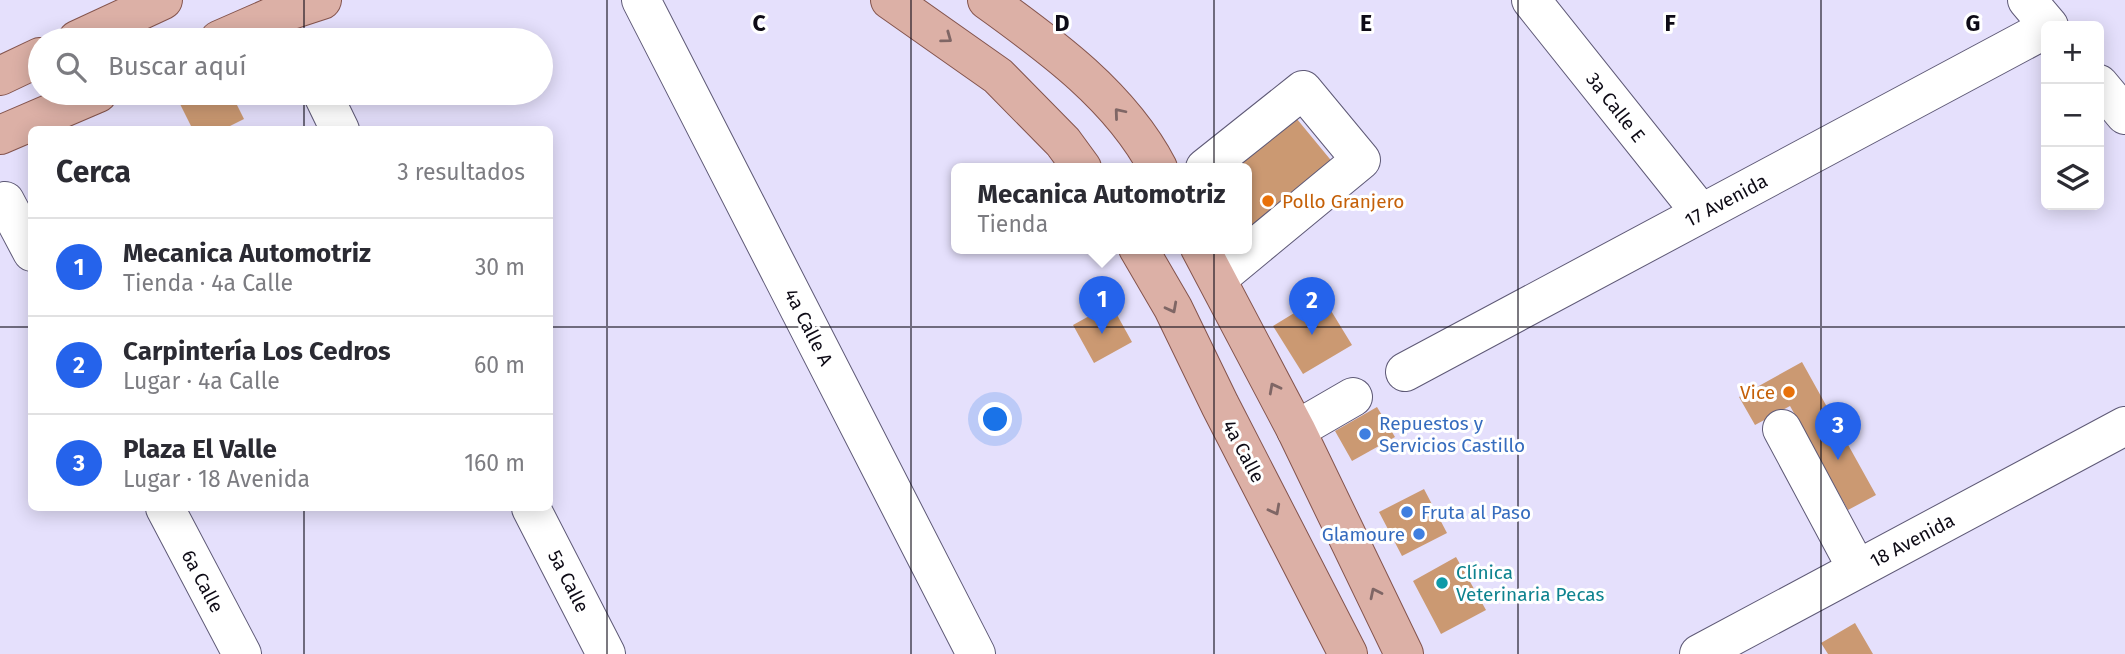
<!DOCTYPE html>
<html lang="es">
<head>
<meta charset="utf-8">
<style>
  body { margin:0; font-family:"Fira Sans",sans-serif; background:#f7f7f7; color:#2b2b33 }
  .controls { position:absolute; right:21px; top:21px; display:grid; overflow:hidden; border-radius:10px; box-shadow:0 4px 18px #0003 }
  .controls button { width:63px; height:63px; display:grid; place-items:center; padding:0; border:0; border-bottom:2px solid #e1e1e2; background:#fff; color:#2b2b33; font:35px sans-serif }
  .you { position:absolute; left:996px; top:420px; width:24px; height:24px; margin:-18px; border:5px solid #fff; border-radius:50%; background:#1a73e8; box-shadow:0 0 0 10px #1a73e833 }
  .badge { display:grid; place-items:center; width:46px; height:46px; border-radius:50%; background:#2563eb; color:#fff; font-size:23px; font-weight:700 }
  .pin { position:absolute; translate:-50% -58px; filter:drop-shadow(0 2px 4px #0008) }
  .pin::after { content:''; position:absolute; top:37px; width:24px; height:21px; background:inherit; clip-path:polygon(0 0,100% 0,50% 100%) }
  .popup { position:absolute; left:951px; top:163px; width:301px; height:91px; box-sizing:border-box; display:grid; place-content:center; border-radius:10px; background:#fff; filter:drop-shadow(0 2px 5px #0005); font-size:23px; white-space:nowrap; color:#7c7c81 }
  .popup b { font-size:26px; color:#2b2b33 }
  .popup::after { content:''; position:absolute; left:50%; top:100%; margin-left:-14px; border:14px solid transparent; border-top-color:#fff }
  .list { margin:0; padding:0; list-style:none }
  h2 { display:flex; justify-content:space-between; align-items:center; height:91px; margin:0; padding:0 28px; font-size:30px }
  h2 small { font-size:23px; font-weight:400; color:#7c7c81 }
  .list li { display:grid; grid-template-columns:46px 1fr auto; gap:21px; align-items:center; box-sizing:border-box; height:98px; padding:0 28px; border-top:2px solid #e1e1e2 }
  .list b { display:block; font-size:26px; white-space:nowrap }
  .list p { margin:0; font-size:23px; white-space:nowrap; color:#7c7c81 }
  .list em { font-size:23px; font-style:normal; color:#7c7c81 }
  .icon { flex:none; width:38px; height:38px; fill:none; stroke:currentColor; stroke-width:2; stroke-linecap:round; stroke-linejoin:round }
  .map { position:relative; flex:none; width:2125px; height:654px; overflow:hidden }
  .search { position:absolute; background:#fff; box-shadow:0 4px 18px #0003; left:28px; top:28px; width:525px; height:77px; display:flex; align-items:center; gap:18px; box-sizing:border-box; padding:0 24px; border-radius:38px; color:#7c7c81; font-size:26px }
  .panel { position:absolute; background:#fff; box-shadow:0 4px 18px #0003; left:28px; top:126px; width:525px; height:385px; border-radius:10px }
  .map>svg:first-child { display:block }
  .building { fill:#cb9972 }
  .lines { fill:none; stroke-linecap:round; stroke-linejoin:round }
  .minor-casing { stroke:#5e5976; stroke-width:40 }
  .major-casing { stroke:#84544d; stroke-width:40 }
  .minor { stroke:#fff; stroke-width:38 }
  .major { stroke:#dcb0a6; stroke-width:38 }
  .oneway { stroke:#7f6665 }
  .grid { fill:none; stroke:#0e0b16; stroke-width:2; stroke-opacity:0.55 }
  .food-dot { fill:#e8710a; stroke:#fff; stroke-width:2.5 }
  .shop-dot { fill:#3f7fe0; stroke:#fff; stroke-width:2.5 }
  .culture-dot { fill:#0f9aa8; stroke:#fff; stroke-width:2.5 }
  .labels { text-anchor:middle; stroke-width:6; stroke-linejoin:round; paint-order:stroke }
  .street-label { font-size:19px; fill:#0e0b16; stroke:#fff }
  .food-label { font-size:19px; fill:#c56008; stroke:#fff; text-anchor:start }
  .shop-label { font-size:19px; fill:#366cbe; stroke:#fff; text-anchor:start }
  .culture-label { font-size:19px; fill:#0d838f; stroke:#fff; text-anchor:start }
  .grid-label { font-size:23px; text-anchor:middle; font-weight:bold; fill:#0e0b16; stroke:#fff; stroke-width:6; stroke-linejoin:round; paint-order:stroke }
</style>
</head>
<body>
<div class="map">
<svg width="2125" height="654" viewBox="0 0 2125 654">
  <rect width="100%" height="100%" fill="#e5e0fc"/>
  <path class="building" d="M197,93H231L244,119L222,130H193L179,102Z
    M1292,113L1334,164L1247,235V168H1225Z
    M1322,296L1352,345L1303,374L1273,326Z
    M1111,304L1132,342L1094,363L1073,325Z
    M1802,362L1876,495L1848,510L1790,406L1755,425L1739,397Z
    M1377,407L1395,437L1352,461L1335,431Z
    M1424,489L1447,533L1402,556L1379,512Z
    M1456,557L1486,610L1441,634L1413,581Z
    M1855,623L1873,654H1828L1821,643Z"/>
  <g class="lines">
    <g class="minor-casing">
      <path id="minor" d="M641,0L976,654
        M1531,0L1701,213
        M2027,0L2049,26
        M2099,84L2125,115
        M322,93L340,130
        M1205,168L1303,90L1361,160L1217,279
        M5,201L32,252
        M1405,372L2046,29
        M1782,429L1857,569
        M1296,430L1353,397
        M165,508L242,654
        M531,508L606,654
        M1699,654L2125,426"/>
    </g>
    <g class="major-casing">
      <path id="major" d="M890,0L998,76L1063,142L1082,168
        M987,0C1051,46 1121,97 1158,168
        M77,40L163,0
        M219,40L276,15L322,0
        M0,76L40,57
        M0,135L98,93
        M1138,248L1173,308L1220,405L1348,654
        M1200,248L1296,430L1404,654"/>
    </g>
    <use href="#minor" class="minor"/>
    <use href="#major" class="major"/>
  </g>
  <defs><path id="oneway-chevron" d="M-2-3.5L2.5 0L-2 3.5" fill="none" stroke-width="1.6" stroke-linecap="round" stroke-linejoin="round" transform="scale(1.75)"/></defs>
  <g class="oneway">
    <use href="#oneway-chevron" transform="translate(947 38) rotate(36)"/>
    <use href="#oneway-chevron" transform="translate(1119 113) rotate(-130)"/>
    <use href="#oneway-chevron" transform="translate(1172 308) rotate(62)"/>
    <use href="#oneway-chevron" transform="translate(1274 388) rotate(-118)"/>
    <use href="#oneway-chevron" transform="translate(1275 510) rotate(62)"/>
    <use href="#oneway-chevron" transform="translate(1375 593) rotate(-116)"/>
  </g>
  <path class="grid" d="M304,0V40M607,0V654M911,0V654M1214,0V654M1518,0V654M1821,0V654M304,93V130M0,327H32M550,327H2125M304,508V654"/>
  <g class="food-dot">
    <circle cx="1268" cy="201" r="7"/>
    <circle cx="1789" cy="392" r="7"/>
  </g>
  <g class="shop-dot">
    <circle cx="1365" cy="434" r="7"/>
    <circle cx="1407" cy="512" r="7"/>
    <circle cx="1419" cy="534" r="7"/>
  </g>
  <circle class="culture-dot" cx="1442" cy="583" r="7"/>
  <g class="labels">
    <g class="street-label">
      <text transform="translate(1616 107) rotate(52)" y="7">3a Calle E</text>
      <text transform="translate(1726 200) rotate(-28)" y="7">17 Avenida</text>
      <text transform="translate(809 327) rotate(63)" y="7">4a Calle A</text>
      <text transform="translate(1244 451) rotate(62)" y="7">4a Calle</text>
      <text transform="translate(1912 540) rotate(-28)" y="7">18 Avenida</text>
      <text transform="translate(203 581) rotate(62)" y="7">6a Calle</text>
      <text transform="translate(569 581) rotate(63)" y="7">5a Calle</text>
    </g>
    <g class="food-label">
      <text x="1282" y="208">Pollo Granjero</text>
      <text x="1775" y="399" text-anchor="end">Vice</text>
    </g>
    <g class="shop-label">
      <text x="1379" y="430">Repuestos y<tspan x="1379" dy="22">Servicios Castillo</tspan></text>
      <text x="1421" y="519">Fruta al Paso</text>
      <text x="1405" y="541" text-anchor="end">Glamoure</text>
    </g>
    <g class="culture-label">
      <text x="1456" y="579">Clínica<tspan x="1456" dy="22">Veterinaria Pecas</tspan></text>
    </g>
  </g>
  <g class="grid-label">
    <text x="759" y="31">C</text>
    <text x="1062" y="31">D</text>
    <text x="1366" y="31">E</text>
    <text x="1670" y="31">F</text>
    <text x="1973" y="31">G</text>
  </g>
</svg>
<div class="controls">
<button>+</button>
<button>−</button>
<button><svg class="icon" aria-label="layers" viewBox="0 0 24 24"><path d="M12 4l9 5-9 5-9-5zM3 14l9 5 9-5"/></svg></button>
</div>
<div class="you"></div>
<div class="pin badge" style="left:1102px;top:334px">1</div>
<div class="popup"><b>Mecanica Automotriz</b>Tienda</div>
<div class="pin badge" style="left:1312px;top:335px">2</div>
<div class="pin badge" style="left:1838px;top:460px">3</div>
<div class="search"><svg class="icon" aria-label="search" viewBox="0 0 24 24"><circle cx="10" cy="10" r="6"/><path d="M15 15l6 6"/></svg>Buscar aquí</div>
<section class="panel">
<h2>Cerca<small>3 resultados</small></h2>
<ul class="list">
<li><span class="badge">1</span><div><b>Mecanica Automotriz</b><p>Tienda · 4a Calle</p></div><em>30 m</em></li>
<li><span class="badge">2</span><div><b>Carpintería Los Cedros</b><p>Lugar · 4a Calle</p></div><em>60 m</em></li>
<li><span class="badge">3</span><div><b>Plaza El Valle</b><p>Lugar · 18 Avenida</p></div><em>160 m</em></li>
</ul>
</section>
</div>
</body>
</html>
